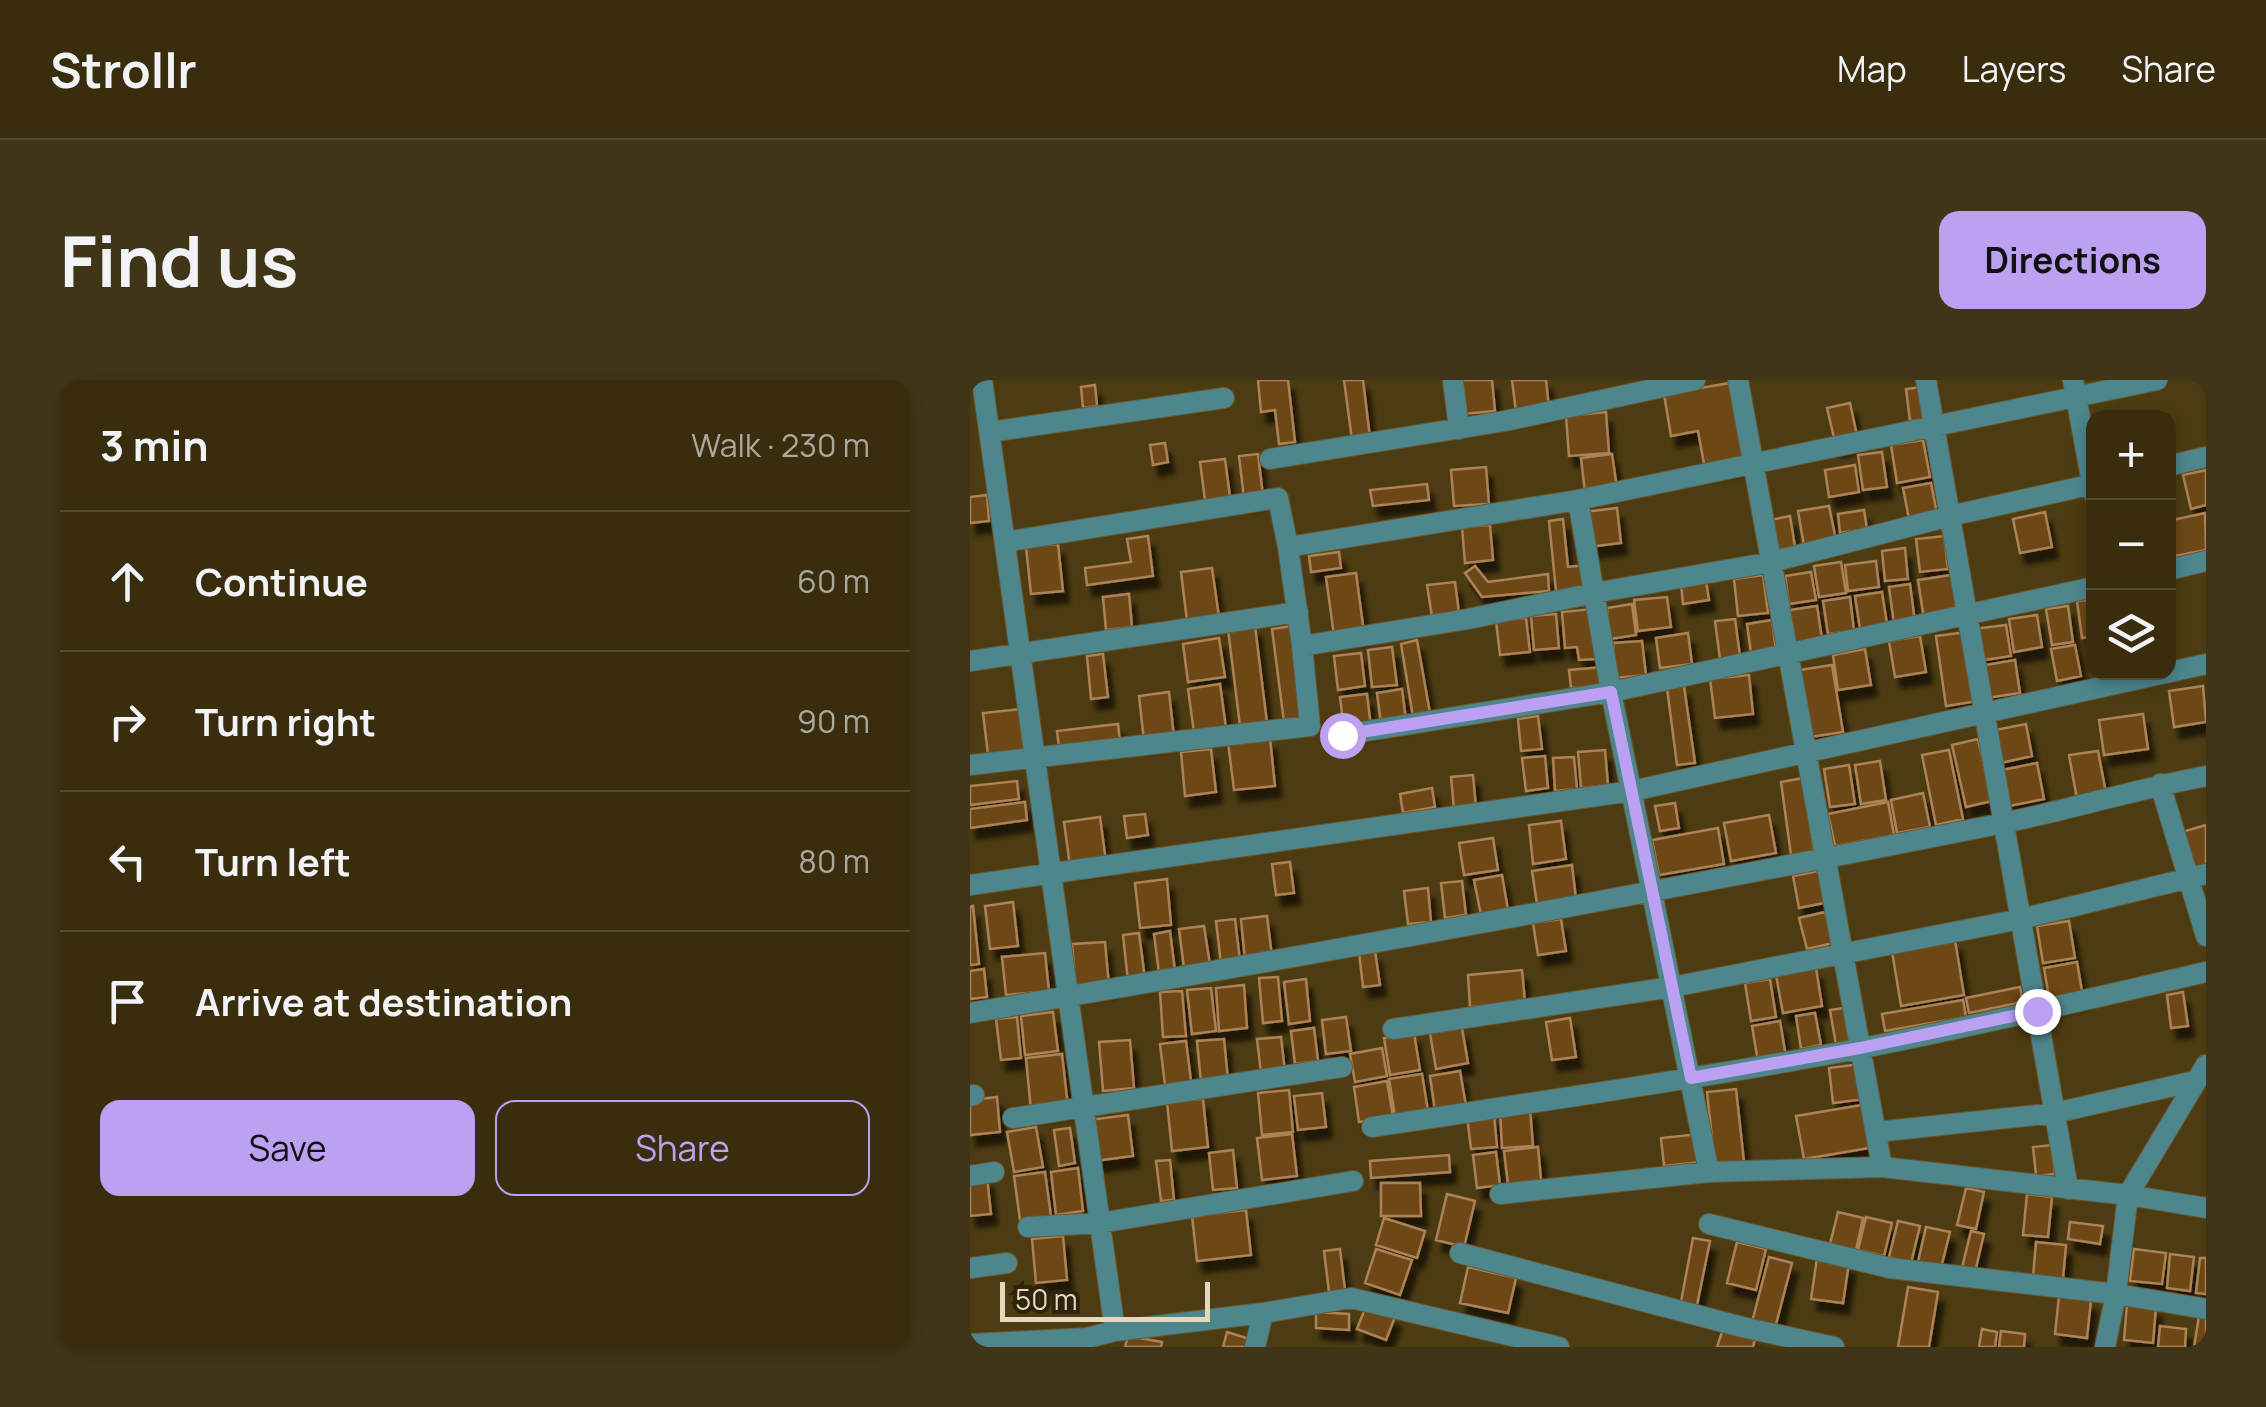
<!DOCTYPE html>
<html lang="en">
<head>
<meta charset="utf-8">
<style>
  body { margin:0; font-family:Manrope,sans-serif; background:#413517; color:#f1f3f6 }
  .controls { position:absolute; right:30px; top:30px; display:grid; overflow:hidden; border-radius:20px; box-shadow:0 5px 15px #0003 }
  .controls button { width:90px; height:90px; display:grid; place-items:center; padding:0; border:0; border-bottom:2px solid #54492e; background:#3a2d0e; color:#f1f3f6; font:50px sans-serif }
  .scale { position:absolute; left:30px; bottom:25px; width:210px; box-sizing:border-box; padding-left:10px; border:5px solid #e5d9bd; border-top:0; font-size:28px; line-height:35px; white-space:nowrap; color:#e5d9bd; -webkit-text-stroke:8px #2e240d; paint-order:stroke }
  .stop { position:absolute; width:30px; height:30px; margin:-22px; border:8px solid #bca0f2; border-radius:50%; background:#fff }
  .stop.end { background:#bca0f2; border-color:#fff; box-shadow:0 2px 10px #0008 }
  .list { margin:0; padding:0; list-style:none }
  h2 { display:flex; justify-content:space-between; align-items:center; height:130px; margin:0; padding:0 40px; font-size:42px }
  h2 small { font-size:32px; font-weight:400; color:#aba89e }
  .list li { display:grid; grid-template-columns:65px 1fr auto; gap:30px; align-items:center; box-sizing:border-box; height:140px; padding:0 40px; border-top:2px solid #54492e }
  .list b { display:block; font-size:38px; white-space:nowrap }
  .list em { font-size:32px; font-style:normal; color:#aba89e }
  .actions { display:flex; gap:20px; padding:30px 40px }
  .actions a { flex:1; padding:22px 0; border:2px solid #bca0f2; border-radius:20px; text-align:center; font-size:35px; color:#bca0f2 }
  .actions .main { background:#bca0f2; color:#111 }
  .icon { flex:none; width:55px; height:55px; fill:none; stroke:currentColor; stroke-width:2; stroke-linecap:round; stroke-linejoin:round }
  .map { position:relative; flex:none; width:1236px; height:967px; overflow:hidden; border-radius:20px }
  header { display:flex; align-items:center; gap:60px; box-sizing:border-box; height:140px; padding:0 50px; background:#3a2d0e; border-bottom:2px solid #54492e }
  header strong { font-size:48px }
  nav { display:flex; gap:55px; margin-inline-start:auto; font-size:35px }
  .intro { display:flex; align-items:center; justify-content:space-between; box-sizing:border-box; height:240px; padding:0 60px }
  h1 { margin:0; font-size:70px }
  .button { padding:25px 45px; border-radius:20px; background:#bca0f2; color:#111; font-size:35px; font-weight:700 }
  main { display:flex; gap:60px; padding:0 60px }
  aside { flex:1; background:#3a2d0e; border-radius:20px; box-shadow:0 5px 15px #0003 }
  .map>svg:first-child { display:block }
  .building { fill:#6d4617; stroke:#ac8257; stroke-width:2.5; filter:url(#shadow) }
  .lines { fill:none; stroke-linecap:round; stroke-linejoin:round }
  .street-casing { stroke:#685831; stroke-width:22 }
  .street { stroke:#4d868d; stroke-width:20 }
  .route { stroke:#bca0f2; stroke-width:12 }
</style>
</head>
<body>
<header>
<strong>Strollr</strong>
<nav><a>Map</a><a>Layers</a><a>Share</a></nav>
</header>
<div class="intro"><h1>Find us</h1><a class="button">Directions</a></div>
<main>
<aside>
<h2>3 min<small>Walk · 230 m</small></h2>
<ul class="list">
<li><svg class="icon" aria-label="ahead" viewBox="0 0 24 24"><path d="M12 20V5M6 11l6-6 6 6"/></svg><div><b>Continue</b></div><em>60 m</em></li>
<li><svg class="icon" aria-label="right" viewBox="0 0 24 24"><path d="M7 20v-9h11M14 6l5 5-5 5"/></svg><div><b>Turn right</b></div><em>90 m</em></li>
<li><svg class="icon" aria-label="left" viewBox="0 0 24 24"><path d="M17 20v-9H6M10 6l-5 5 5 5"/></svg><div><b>Turn left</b></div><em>80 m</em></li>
<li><svg class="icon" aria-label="arrive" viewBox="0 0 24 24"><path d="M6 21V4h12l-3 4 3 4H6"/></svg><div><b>Arrive at destination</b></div></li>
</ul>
<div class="actions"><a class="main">Save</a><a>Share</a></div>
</aside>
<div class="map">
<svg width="1236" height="967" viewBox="0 0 1236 967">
  <defs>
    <filter id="shadow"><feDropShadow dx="6" dy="11" stdDeviation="2.5" flood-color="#0009"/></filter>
  </defs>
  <rect width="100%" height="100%" fill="#4d3c12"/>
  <path class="building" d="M288,0H318L325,62L309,64L305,30L291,32Z
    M374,0H393L400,58L382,60Z
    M490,0H522L525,31L493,34Z
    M542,0H576L579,28L546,32Z
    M760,3L774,83L735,89L728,51L701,56L694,14Z
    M125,5L127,26L113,28L111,7Z
    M952,7L956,39L940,41L936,9Z
    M880,23L888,60L866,66L857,28Z
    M636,32L639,73L599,76L596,36Z
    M953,60L960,97L927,103L921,65Z
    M195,63L198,82L183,85L180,65Z
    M912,72L917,107L893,110L888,75Z
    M288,74L293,116L274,119L269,76Z
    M642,74L647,108L615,112L611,78Z
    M255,79L260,117L235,120L230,82Z
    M885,85L889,112L859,117L855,90Z
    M516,87L519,124L484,126L481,90Z
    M1236,90V125L1221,129L1213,95Z
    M961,103L967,134L939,139L933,108Z
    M457,104L459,120L403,126L400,110Z
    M17,115L19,141L0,143V117Z
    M859,126L866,160L834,166L828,131Z
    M647,128L651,163L618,167L614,132Z
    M894,130L897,149L870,153L868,134Z
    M1075,132L1082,167L1050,173L1043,139Z
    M1235,133L1236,170L1205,176L1198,141Z
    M820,136L825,167L806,170L800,140Z
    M593,139L598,187L617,185L619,208L586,211L579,141Z
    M520,145L523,180L495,183L492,147Z
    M178,156L183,196L117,205L115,188L161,182L157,159Z
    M974,156L978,189L950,192L946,159Z
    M88,164L93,211L61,214L56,167Z
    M935,168L938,199L915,201L912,171Z
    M369,172L371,188L341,192L339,176Z
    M906,181L909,207L878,211L875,185Z
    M871,182L876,213L849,217L844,186Z
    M505,186L518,202L578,194L579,211L512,217L495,193Z
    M242,188L249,237L217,241L211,192Z
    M841,192L846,220L819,224L815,196Z
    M386,193L394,253L364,256L356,197Z
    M793,195L798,233L768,236L764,199Z
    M981,195L987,233L954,239L948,200Z
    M736,201L739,220L713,224L711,204Z
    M485,202L489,233L462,237L457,205Z
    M940,204L945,242L924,244L919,207Z
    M912,212L917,244L890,249L885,216Z
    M159,214L162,247L136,250L133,217Z
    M697,217L701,247L668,251L664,220Z
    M880,217L884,251L858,254L853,221Z
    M1124,219V256L1112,258L1107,221Z
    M662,224L666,255L640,259L637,228Z
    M847,226L852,259L825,263L820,230Z
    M1098,226L1103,262L1082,265L1076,229Z
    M622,229L627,279L609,280L607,267L595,268L592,232Z
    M586,234L589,268L564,270L561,236Z
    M1067,235L1072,267L1044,272L1039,239Z
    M556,238L560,272L530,275L526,241Z
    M765,239L770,276L750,279L745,241Z
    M802,240L806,270L781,273L777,244Z
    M1036,245L1041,276L1008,281L1004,249Z
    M285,246L297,343L270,346L258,249Z
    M322,246L334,339L314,342L302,249Z
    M997,252L1008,321L976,326L966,256Z
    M718,253L722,284L690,288L686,258Z
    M950,256L956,292L925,297L919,261Z
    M249,258L255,297L218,302L213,264Z
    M447,260L460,333L443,337L431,264Z
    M672,261L676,295L646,298L643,263Z
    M1105,265L1111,296L1087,301L1081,269Z
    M422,267L427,305L402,307L398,270Z
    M895,269L901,305L868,310L863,275Z
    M391,273L395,306L368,310L364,276Z
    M133,274L138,317L121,319L117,276Z
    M1045,280L1050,313L1016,318L1010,286Z
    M862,285L873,352L834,358L823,291Z
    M634,287L635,306L601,308L599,290Z
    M779,295L783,334L745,338L740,299Z
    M250,304L256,348L224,353L218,309Z
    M714,306L725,383L707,385L697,308Z
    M1233,306L1236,342L1204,347L1199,311Z
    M432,309L436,340L411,344L407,313Z
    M199,312L204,357L174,361L169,316Z
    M397,314L401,347L374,350L370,317Z
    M52,329L57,371L18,375L13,333Z
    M1173,334L1178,369L1134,375L1129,340Z
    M568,336L572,369L551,371L548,339Z
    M148,344L150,362L89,368L87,351Z
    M1056,344L1062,376L1026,384L1020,351Z
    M300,358L305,406L264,410L258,362Z
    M1008,359L1022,421L996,427L982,365Z
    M241,369L246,412L215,416L211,372Z
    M635,370L638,405L611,408L608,372Z
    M979,370L993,439L966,445L952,375Z
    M1128,371L1136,413L1107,419L1099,375Z
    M575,376L578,408L556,411L552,378Z
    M604,377L607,409L585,411L583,378Z
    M910,381L916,420L891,424L885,385Z
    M1067,383L1074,419L1039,426L1032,390Z
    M879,385L885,424L860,427L854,389Z
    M503,395L506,428L484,429L481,397Z
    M833,398L844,472L821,475L811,402Z
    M47,401L49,419L0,425V406Z
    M462,408L465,427L433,433L430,414Z
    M953,413L960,447L927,453L921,420Z
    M55,422L57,440L0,448V429Z
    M918,422L924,455L865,466L858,434Z
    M705,423L709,448L690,451L685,426Z
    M175,434L178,455L157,458L154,436Z
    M799,435L806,473L761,481L754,443Z
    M130,437L136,482L100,486L94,442Z
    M591,441L596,479L563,484L559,445Z
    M1236,445V487L1225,490L1212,452Z
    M748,448L754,484L689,495L682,460Z
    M523,458L528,490L494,495L489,463Z
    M320,482L324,513L306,515L302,484Z
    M602,485L606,519L567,524L562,491Z
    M853,490L859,522L829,528L823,496Z
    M532,495L538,530L511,535L504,500Z
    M197,499L201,545L170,548L165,503Z
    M492,501L496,535L475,538L471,503Z
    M458,508L461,542L438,544L434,511Z
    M43,522L48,566L20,569L15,526Z
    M3,526L9,584L0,585V527Z
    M855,532L863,563L837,569L829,538Z
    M297,536L302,577L275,580L271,539Z
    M265,539L270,581L251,584L246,541Z
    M591,539L596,571L568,575L563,543Z
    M1099,541L1105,578L1073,583L1067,546Z
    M234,546L240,585L214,588L209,549Z
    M200,551L205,591L189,593L184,554Z
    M169,553L175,599L158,601L153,555Z
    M985,560L994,615L931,626L922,571Z
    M135,562L139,606L106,609L102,564Z
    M405,571L410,605L393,607L389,572Z
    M75,573L79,611L36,615L32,577Z
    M1107,582L1113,617L1080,623L1074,588Z
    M846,588L852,626L813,633L806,595Z
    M14,589L17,617L0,619V591Z
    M552,590L555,622L500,627L498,595Z
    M308,597L312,641L293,643L289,598Z
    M336,599L340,641L319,644L314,602Z
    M800,599L806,637L781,641L775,603Z
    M274,605L277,648L249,651L246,608Z
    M1050,607L1053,622L999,633L996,618Z
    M241,608L246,651L222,654L217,610Z
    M212,611L216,656L193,657L190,612Z
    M1213,612L1218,646L1201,648L1197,615Z
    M993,620L996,637L915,651L912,634Z
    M881,627L887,662L866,665L860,630Z
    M83,632L88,671L55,675L51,636Z
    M845,633L851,665L831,669L826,636Z
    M47,637L51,678L31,680L26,639Z
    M376,637L381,671L356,674L352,640Z
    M600,638L606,677L582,680L576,642Z
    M810,641L816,677L788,682L782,646Z
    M344,648L348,681L325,684L321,651Z
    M492,648L498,683L466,689L460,653Z
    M444,653L450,690L420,695L414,658Z
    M311,657L315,692L291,694L287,659Z
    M254,659L258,700L231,702L227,661Z
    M160,660L164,708L133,711L129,662Z
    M216,661L221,701L195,705L190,664Z
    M412,668L417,696L385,702L380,674Z
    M92,674L98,727L61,731L56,678Z
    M891,684L895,719L863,723L859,688Z
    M490,691L496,726L465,731L460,696Z
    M452,694L458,731L425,736L419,699Z
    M417,701L423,737L389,742L384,707Z
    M766,709L774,782L745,785L737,712Z
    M319,710L323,752L292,755L288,713Z
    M352,713L356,747L328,750L324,716Z
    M27,717L30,752L0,755V720Z
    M233,719L238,767L202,771L197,722Z
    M898,724L905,767L834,779L826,736Z
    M560,728L563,766L532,768L530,730Z
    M524,734L527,767L501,769L497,736Z
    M158,735L163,776L124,781L119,740Z
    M66,747L73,787L44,792L37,752Z
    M100,748L105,783L89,786L84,750Z
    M322,754L327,796L292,800L287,758Z
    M729,754L732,782L694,786L691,758Z
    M1082,765L1085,794L1066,796L1063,767Z
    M568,767L571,800L538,804L534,771Z
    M263,770L267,808L243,810L239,773Z
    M526,772L530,805L507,808L503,775Z
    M479,775L480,792L401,798L400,781Z
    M200,780L204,820L191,821L186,781Z
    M108,788L113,831L86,835L81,792Z
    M75,792L81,836L50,840L44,796Z
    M17,797L21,834L0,836V799Z
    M411,803H450L451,836H411Z
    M996,808L1014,812L1006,849L987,845Z
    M477,814L505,821L494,867L466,860Z
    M1057,814L1082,817L1078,857L1053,855Z
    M276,830L281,875L227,881L222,836Z
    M868,832L893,838L886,870L860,864Z
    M896,837L922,843L914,876L888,870Z
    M414,838L455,851L447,878L406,865Z
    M928,841L950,846L941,883L919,877Z
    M1100,842L1133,846L1130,864L1098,859Z
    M956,847L980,852L971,888L948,882Z
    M1001,851L1014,854L1005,892L992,888Z
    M93,856L97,900L66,903L62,859Z
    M723,858L740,861L726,930L710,927Z
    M767,862L796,869L786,910L757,903Z
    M1066,862L1096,865L1093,899L1063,897Z
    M370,869L375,910L359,912L354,871Z
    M406,869L442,880L430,915L395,903Z
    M1164,869L1196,873L1192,904L1160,901Z
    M1200,874L1224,877L1220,911L1197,908Z
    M799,877L822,883L805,948L782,942Z
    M847,878L879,883L873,923L841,919Z
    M1230,878H1236V914L1226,913Z
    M498,887L546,898L538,933L490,923Z
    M938,907L968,912L959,967H928Z
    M1089,916L1121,920L1117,958L1085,954Z
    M1157,924L1186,927L1183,963L1154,960Z
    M396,926L425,937L416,960L387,949Z
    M346,932L379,934V950L346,948Z
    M1229,936L1236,938V967H1224Z
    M1190,946L1216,949L1215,967H1188Z
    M753,949L785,959L783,967H747Z
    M1012,949L1027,952L1025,967H1009Z
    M1031,951L1055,954L1054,967H1029Z
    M257,952L283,960L281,967H253Z
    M158,956L192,962L191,967H155Z"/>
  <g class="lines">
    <g class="street-casing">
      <path id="street" d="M12,0L145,951
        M483,0L489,49
        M768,0L912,787
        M956,0L1098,809
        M1103,0L1124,114
        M20,52L254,18
        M300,79L535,41L725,0
        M1198,86L1236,77
        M608,120L641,312L739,792
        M35,162L308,118L318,167L608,120L1187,0
        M318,167L332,266
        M1198,190L1236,181
        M0,281L328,232
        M372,355L641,312L1124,207
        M0,385L340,346L332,266L498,239L624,213L802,182L980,136L1124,104
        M1190,404L1236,556
        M0,505L662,411L1236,284
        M0,633C344,575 687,512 1029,444C1099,430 1166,409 1236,396
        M423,649L702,607L1051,539L1236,494
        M0,716L4,715
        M43,738L372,687
        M402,747C565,722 727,699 888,669C1005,646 1120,619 1236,592
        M906,752L1085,733L1225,701
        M0,796L24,792
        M530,814L739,792L912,787L1158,815L1236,828
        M739,844L920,888L1146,914L1236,929
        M58,847L130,843L383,801
        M490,873L772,947L864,967
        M0,888L37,883
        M0,964L117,958L145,951L293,933L381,918L589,967
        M285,967L293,933
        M1135,967L1146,914L1158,815L1236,685"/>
    </g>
    <use href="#street" class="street"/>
  </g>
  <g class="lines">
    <path class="route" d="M372,355L641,312L721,698L890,668L1067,631"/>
  </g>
</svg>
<div class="controls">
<button>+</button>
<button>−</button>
<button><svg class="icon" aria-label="layers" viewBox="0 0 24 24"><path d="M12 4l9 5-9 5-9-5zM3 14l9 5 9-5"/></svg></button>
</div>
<div class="scale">50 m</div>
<div class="stop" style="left:372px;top:355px"></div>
<div class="stop end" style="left:1067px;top:631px"></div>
</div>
</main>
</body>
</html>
